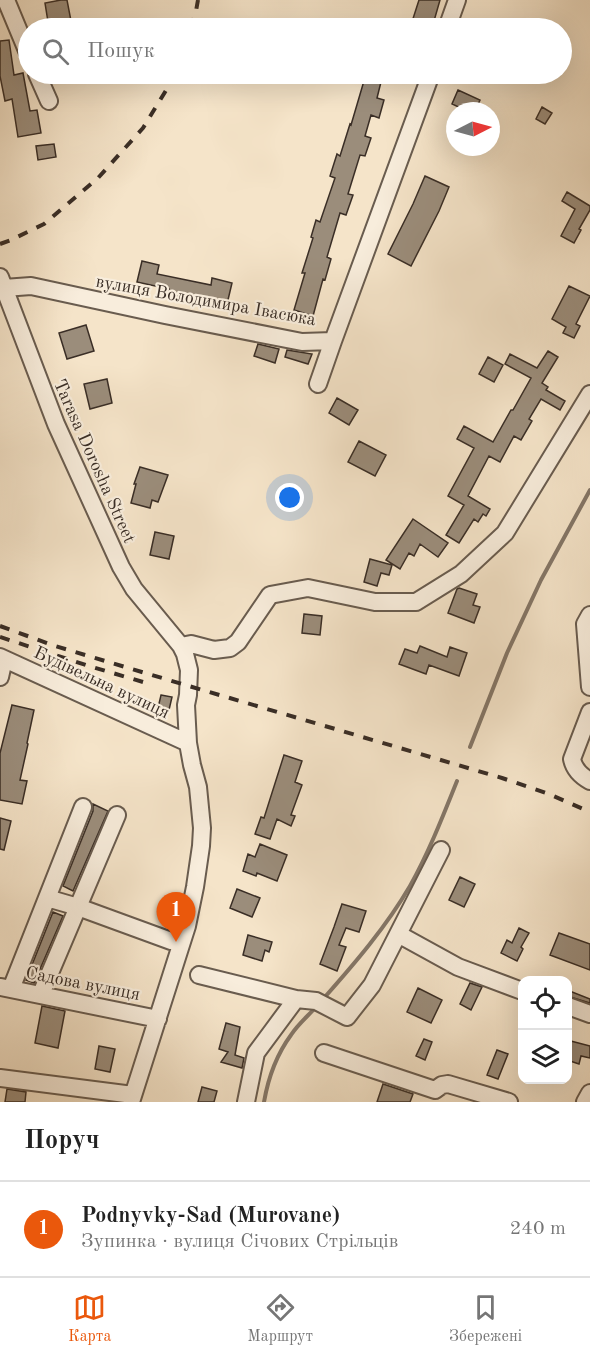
<!DOCTYPE html>
<html lang="uk">
<head>
<meta charset="utf-8">
<style>
  body { margin:0; font-family:"Old Standard TT",serif; background:#f2f2f2; color:#222 }
  .controls { position:absolute; right:18px; bottom:18px; display:grid; overflow:hidden; border-radius:12px; box-shadow:0 6px 24px #0002 }
  .controls button { width:54px; height:54px; display:grid; place-items:center; padding:0; border:0; border-bottom:2px solid #e0e0e0; background:#fff; color:#222; font:30px sans-serif }
  .compass { position:absolute; left:446px; top:102px; width:54px; height:54px; border-radius:50%; background:#fff; box-shadow:0 6px 24px #0002; rotate:84deg }
  .you { position:absolute; left:290px; top:498px; width:21px; height:21px; margin:-15px; border:4px solid #fff; border-radius:50%; background:#1a73e8; box-shadow:0 0 0 9px #1a73e833 }
  .badge { display:grid; place-items:center; width:39px; height:39px; border-radius:50%; background:#ea580c; color:#fff; font-size:20px; font-weight:700 }
  .pin { position:absolute; translate:-50% -50px; filter:drop-shadow(0 2px 3px #0008) }
  .pin::after { content:''; position:absolute; top:32px; width:21px; height:18px; background:inherit; clip-path:polygon(0 0,100% 0,50% 100%) }
  .list { margin:0; padding:0; list-style:none }
  h2 { display:flex; justify-content:space-between; align-items:center; height:78px; margin:0; padding:0 24px; font-size:26px }
  h2 small { font-size:20px; font-weight:400; color:#767676 }
  .list li { display:grid; grid-template-columns:39px 1fr auto; gap:18px; align-items:center; box-sizing:border-box; height:96px; padding:0 24px; border-top:2px solid #e0e0e0 }
  .list b { display:block; font-size:22px; white-space:nowrap }
  .list p { margin:0; font-size:20px; white-space:nowrap; color:#767676 }
  .list em { font-size:20px; font-style:normal; color:#767676 }
  .icon { flex:none; width:33px; height:33px; fill:none; stroke:currentColor; stroke-width:2; stroke-linecap:round; stroke-linejoin:round }
  .map { position:relative; flex:none; width:590px; height:1102px; overflow:hidden }
  .search { position:absolute; background:#fff; box-shadow:0 6px 24px #0002; left:18px; right:18px; top:18px; height:66px; display:flex; align-items:center; gap:15px; box-sizing:border-box; padding:0 21px; border-radius:33px; color:#767676; font-size:22px }
  .sheet { height:174px; background:#fff }
  nav { display:flex; justify-content:space-around; align-items:center; box-sizing:border-box; height:84px; border-top:2px solid #e0e0e0; background:#fff; font-size:16px; color:#767676 }
  nav a { display:grid; justify-items:center; gap:3px }
  nav .on { color:#ea580c }
  .map>svg:first-child { display:block }
  .lines { fill:none; stroke-linecap:round; stroke-linejoin:round }
  .stream { stroke:#847667; stroke-width:4 }
  .building { fill:#9b8d7b; stroke:#3a2e26; stroke-width:1.5 }
  .minor-casing { stroke:#695c4f; stroke-width:20 }
  .minor { stroke:#f8eddc; stroke-width:16 }
  .rail { stroke:#3a2e26; stroke-width:4; stroke-dasharray:10 10; stroke-linecap:butt }
  .labels { text-anchor:middle; stroke-width:4.5; stroke-linejoin:round; paint-order:stroke }
  .street-label { font-size:18px; fill:#3a2e26; stroke:#f8eddc }
</style>
</head>
<body>
<div class="map">
<svg width="590" height="1102" viewBox="0 0 590 1102">
  <rect width="100%" height="100%" fill="#f5e4c9"/>
  <filter id="stains"><feTurbulence type="fractalNoise" baseFrequency=".00333" numOctaves="4"/><feColorMatrix values="0 0 0 0 .2 0 0 0 0 .09 0 0 0 0 .02 0 0 0 .5 -.17"/></filter>
  <radialGradient id="worn" r=".72"><stop offset=".6" stop-color="#630" stop-opacity="0"/><stop offset="1" stop-color="#630" stop-opacity=".3"/></radialGradient>
  <g class="lines">
    <path class="stream" d="M470,747L507,653L541,580L590,490
      M324,998C355,963 386,927 410,886C429,852 443,816 457,781
      M264,1102C268,1079 277,1054 291,1035C298,1024 308,1016 317,1006"/>
  </g>
  <path class="building" d="M61,0H67L72,26L49,28L45,3Z
    M419,0H440L432,28H410Z
    M9,40L14,75L23,73L30,111L37,110L41,133L18,137L12,99L5,101L0,76V41Z
    M366,74H383L377,98L384,100L379,118L371,115L365,136L371,138L365,156L360,155L348,194L353,195L346,215L340,213L327,257L331,259L325,280L323,279L313,316L294,310L305,273H302L313,238L311,237L316,220L320,222L335,178L330,176L337,154L340,156L350,124L351,125Z
    M458,90L480,100L475,111H467L452,104Z
    M542,107L552,113L545,124L536,119Z
    M54,144L56,157L38,160L36,146Z
    M425,176L449,187L439,211L411,266L388,254L413,204Z
    M567,192L590,206V210L579,229L581,230L574,243L561,236L575,209L562,201Z
    M142,261L159,265L157,274L211,285L212,278L232,283L227,304L191,296L190,299L168,294L169,289L137,282Z
    M569,286L590,296L576,324L580,326L574,338L563,333L566,327L552,319Z
    M86,325L94,351L67,359L59,333Z
    M258,344L279,349L275,363L254,356Z
    M287,350L312,354L308,364L285,357Z
    M548,351L558,357L542,383L548,387L546,390L565,401L560,410L541,399L529,419L532,421L521,440L514,436L500,462L489,456L468,496L490,509L486,516L483,514L478,522L474,519L459,543L446,535L464,505L448,496L474,448L457,439L464,426L493,442L511,410H513L531,378L505,364L510,354L537,368Z
    M488,357L503,365L494,382L479,374Z
    M107,379L112,403L90,409L84,384Z
    M337,398L358,410L349,425L329,413Z
    M359,441L386,455L375,476L348,462Z
    M140,467L168,475L158,502L152,500L150,508L131,503L136,484H134Z
    M413,519L448,543L438,557L420,544L414,556L409,553L400,569L386,560Z
    M155,532L174,536L169,559L150,555Z
    M370,559L392,565L389,575L381,573L377,586L364,582Z
    M459,588L477,594L473,605L480,607L474,623L448,613L457,589Z
    M304,614L322,616L320,635L302,633Z
    M420,646L447,657L450,647L467,653L459,676L429,665L426,674L399,664L405,649L417,653Z
    M161,695L172,697L169,710L158,708Z
    M12,705L34,710L27,743L28,744L20,780L27,781L22,804L0,800V753Z
    M284,755L302,761L295,782L302,785L291,815L295,816L291,826L277,819L270,839L255,834L261,817L264,818Z
    M93,804L108,811L73,891L63,886L93,811Z
    M0,818L11,821L4,850L0,849Z
    M260,844L287,855L277,881L257,873L256,876L243,871L248,854L255,857Z
    M460,877L475,884L464,907L449,900Z
    M237,889L260,898L252,917L230,908Z
    M342,904L366,911L359,932L346,928L339,945L346,947L337,971L320,964L334,927Z
    M53,912L63,916L34,983L26,980Z
    M519,928L529,933L521,947L523,949L517,961L501,953L507,940L512,943Z
    M559,933L590,944V970L550,955Z
    M248,935L272,942L269,952L265,950L262,961L243,955Z
    M470,983L482,987L471,1010L460,1004Z
    M418,988L442,1000L431,1023L407,1012Z
    M567,990L590,999V1003L567,996Z
    M42,1006L65,1011L58,1048L35,1043Z
    M226,1023L240,1027L235,1055L244,1058L242,1068L221,1062L228,1052L219,1049Z
    M424,1039L432,1042L425,1060L416,1056Z
    M567,1040L590,1046V1058L581,1056L579,1064L567,1060Z
    M99,1046L115,1049L110,1072L95,1069Z
    M497,1050L508,1054L498,1079L487,1075Z
    M383,1084L413,1094L410,1102H377Z
    M202,1087L217,1091L214,1102H198Z
    M7,1089L26,1092L25,1102H5Z"/>
  <g class="lines">
    <g class="minor-casing">
      <path id="minor" d="M6,0L28,53
        M447,28L457,0
        M37,74L49,101
        M0,277L56,424L121,567L134,589L181,646L185,654L189,670L188,695L186,705L188,743L192,765L198,787L202,828L201,846L195,887L187,926L131,1102
        M4,288L31,286L165,315L302,342L333,341
        M318,384L333,341L431,74
        M590,615L585,624L590,687
        M181,646L191,644L214,650L230,648L238,642L270,595L308,588L375,602H416L461,574L505,533L590,394
        M0,657L188,743
        M0,677L4,659
        M590,712L572,759C574,769 581,776 590,781
        M47,898L78,907L171,941
        M398,934L458,967L522,991
        M199,975L296,999L316,1001L347,1017L372,985L441,850
        M1,987L158,1019
        M11,989L83,807
        M41,994L117,815
        M568,1006L590,1014
        M324,1053L435,1090L442,1085L448,1084L509,1102
        M0,1078L133,1095
        M246,1102L256,1053L296,999
        M585,1102L590,1093"/>
    </g>
    <use href="#minor" class="minor"/>
    <path class="rail" d="M191,28L196,11L198,0
      M0,244L11,240L44,224L98,178L143,128L176,74
      M0,626L55,646L182,684L502,778L549,794L590,812
      M0,637L89,666L143,682"/>
  </g>
  <g class="labels">
    <g class="street-label">
      <text transform="translate(206 300) rotate(10)" y="6">вулиця Володимира Івасюка</text>
      <text transform="translate(95 461) rotate(66)" y="6">Tarasa Dorosha Street</text>
      <text transform="translate(102 682) rotate(25)" y="6">Будівельна вулиця</text>
      <text transform="translate(83 983) rotate(11)" y="6">Садова вулиця</text>
    </g>
  </g>
  <rect width="100%" height="100%" filter="url(#stains)"/>
  <rect width="100%" height="100%" fill="url(#worn)"/>
</svg>
<div class="controls">
<button><svg class="icon" aria-label="locate" viewBox="0 0 24 24"><circle cx="12" cy="12" r="6"/><path d="M12 2v4M12 18v4M2 12h4M18 12h4"/></svg></button>
<button><svg class="icon" aria-label="layers" viewBox="0 0 24 24"><path d="M12 4l9 5-9 5-9-5zM3 14l9 5 9-5"/></svg></button>
</div>
<svg class="compass" viewBox="-18 -18 36 36"><path d="M0-13l5 13h-10z" fill="#e53935"/><path d="M0 13l5-13h-10z" fill="#767676"/></svg>
<div class="you"></div>
<div class="pin badge" style="left:176px;top:942px">1</div>
<div class="search"><svg class="icon" aria-label="search" viewBox="0 0 24 24"><circle cx="10" cy="10" r="6"/><path d="M15 15l6 6"/></svg>Пошук</div>
</div>
<section class="sheet">
<h2>Поруч<small></small></h2>
<ul class="list">
<li><span class="badge">1</span><div><b>Podnyvky-Sad (Murovane)</b><p>Зупинка · вулиця Січових Стрільців</p></div><em>240 m</em></li>
</ul>
</section>
<nav>
<a class="on"><svg class="icon" aria-label="map" viewBox="0 0 24 24"><path d="M3 6l6-2 6 2 6-2v14l-6 2-6-2-6 2zM9 4v14M15 6v14"/></svg>Карта</a>
<a><svg class="icon" aria-label="directions" viewBox="0 0 24 24"><path d="M12 3l9 9-9 9-9-9zM9 14v-3h6M13 9l2 2-2 2"/></svg>Маршрут</a>
<a><svg class="icon" aria-label="saved" viewBox="0 0 24 24"><path d="M7 4h10v16l-5-4-5 4z"/></svg>Збережені</a>
</nav>
</body>
</html>
